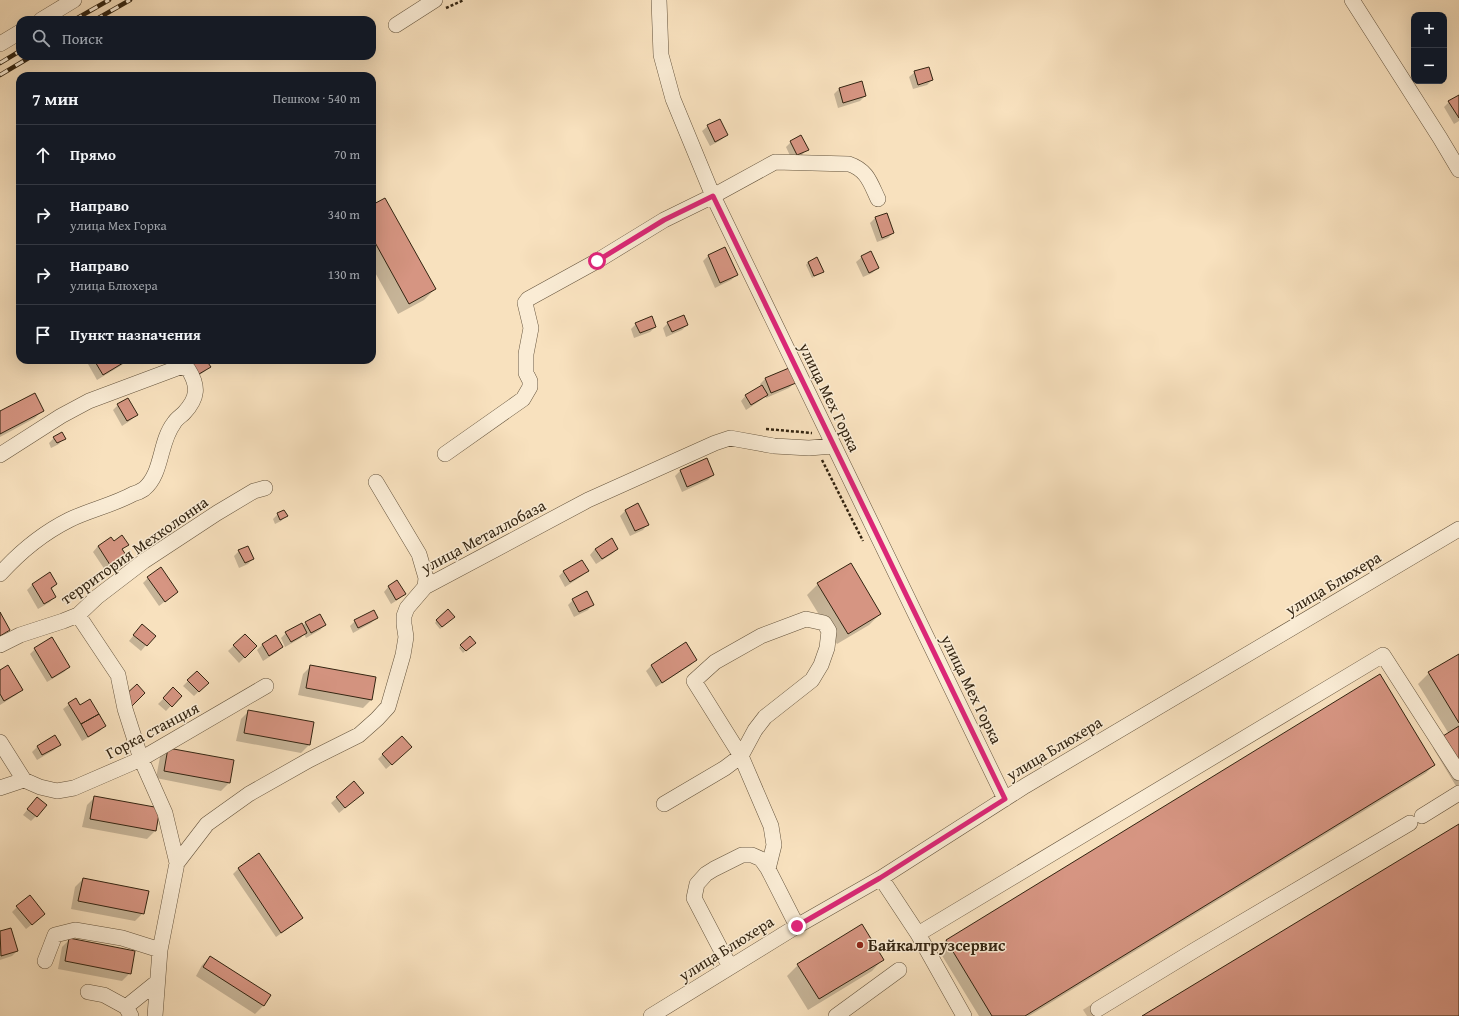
<!DOCTYPE html>
<html lang="ru">
<head>
<meta charset="utf-8">
<style>
  body { margin:0; font-family:"Gentium Book Plus",serif; background:#242831; color:#f1f3f6 }
  .controls { position:absolute; right:12px; top:12px; display:grid; overflow:hidden; border-radius:8px; box-shadow:0 4px 16px #0002 }
  .controls button { width:36px; height:36px; display:grid; place-items:center; padding:0; border:0; border-bottom:1px solid #363941; background:#171b24; color:#f1f3f6; font:20px sans-serif }
  .stop { position:absolute; width:12px; height:12px; margin:-9px; border:3px solid #db2777; border-radius:50%; background:#fff }
  .stop.end { background:#db2777; border-color:#fff; box-shadow:0 1px 4px #0008 }
  .list { margin:0; padding:0; list-style:none }
  h2 { display:flex; justify-content:space-between; align-items:center; height:52px; margin:0; padding:0 16px; font-size:17px }
  h2 small { font-size:13px; font-weight:400; color:#9ea1a6 }
  .list li { display:grid; grid-template-columns:26px 1fr auto; gap:12px; align-items:center; box-sizing:border-box; height:60px; padding:0 16px; border-top:1px solid #363941 }
  .list b { display:block; font-size:15px; white-space:nowrap }
  .list p { margin:0; font-size:13px; white-space:nowrap; color:#9ea1a6 }
  .list em { font-size:13px; font-style:normal; color:#9ea1a6 }
  .icon { flex:none; width:22px; height:22px; fill:none; stroke:currentColor; stroke-width:2; stroke-linecap:round; stroke-linejoin:round }
  .map { position:relative; flex:none; width:1459px; height:1016px; overflow:hidden }
  .search { position:absolute; background:#171b24; box-shadow:0 4px 16px #0002; left:16px; top:16px; width:360px; height:44px; display:flex; align-items:center; gap:10px; box-sizing:border-box; padding:0 14px; border-radius:12px; color:#9ea1a6; font-size:15px }
  .panel { position:absolute; background:#171b24; box-shadow:0 4px 16px #0002; left:16px; top:72px; width:360px; height:292px; border-radius:12px }
  .map>svg:first-child { display:block }
  .shadow { fill:#0003 }
  .building { fill:#d69582; stroke:#332411 }
  .lines { fill:none; stroke-linecap:round; stroke-linejoin:round }
  .minor-tunnel { stroke:#d1bb9b; stroke-width:15; stroke-dasharray:15 8; stroke-linecap:butt }
  .minor-casing { stroke:#64533c; stroke-width:16 }
  .path { stroke:#332411; stroke-width:2.5; stroke-dasharray:3 2; stroke-linecap:butt }
  .minor { stroke:#faecd5; stroke-width:15 }
  .rail-casing { stroke:#332411; stroke-width:4.5 }
  .rail { stroke:#faecd5; stroke-width:3; stroke-dasharray:9; stroke-linecap:butt }
  .route { stroke:#db2777; stroke-width:5 }
  .poi-dot { fill:#8f2418; stroke:#faecd5; stroke-width:1.5 }
  .labels { text-anchor:middle; stroke-width:3; stroke-linejoin:round; paint-order:stroke }
  .street-label { font-size:16px; fill:#332411; stroke:#faecd5 }
  .poi-label { font-size:16px; font-weight:bold; fill:#332411; stroke:#faecd5; text-anchor:start }
</style>
</head>
<body>
<div class="map">
<svg width="1459" height="1016" viewBox="0 0 1459 1016">
  <rect width="100%" height="100%" fill="#f8e1be"/>
  <filter id="stains"><feTurbulence type="fractalNoise" baseFrequency=".005" numOctaves="4"/><feColorMatrix values="0 0 0 0 .2 0 0 0 0 .09 0 0 0 0 .02 0 0 0 .5 -.17"/></filter>
  <radialGradient id="worn" r=".72"><stop offset=".6" stop-color="#630" stop-opacity="0"/><stop offset="1" stop-color="#630" stop-opacity=".3"/></radialGradient>
  <path class="shadow" d="M915,72L932,80L927,85L913,89L909,77Z
    M861,83L865,96L860,101L838,108L834,94L839,89Z
    M1459,96V121L1454,124L1444,107L1449,102Z
    M708,126L727,135L721,140L710,146L702,131Z
    M791,142L807,149L802,155L792,160L786,147Z
    M372,206L435,289L424,300L398,314L372,267Z
    M887,214L893,233L888,238L877,242L870,223L875,218Z
    M725,249L737,275L731,280L715,288L703,261L708,256Z
    M862,257L878,268L872,273L863,277L856,262Z
    M808,262L823,272L812,278L806,265Z
    M668,323L687,325L682,330L666,337L663,328Z
    M636,324L655,327L650,332L634,338L631,329Z
    M91,360H130L97,380L88,364Z
    M189,360H205L209,367L204,372L194,379L185,365Z
    M766,378L794,383L789,388L766,398L765,396L761,400L746,410L741,401L746,395L761,386L760,384Z
    M118,405L136,415L131,420L122,426L113,410Z
    M43,410L35,418L0,437V412Z
    M54,438H64L59,444L51,448L49,443Z
    M706,460L713,475L708,480L682,492L675,476L680,471Z
    M638,504L648,524L643,530L630,536L620,516L625,511Z
    M278,514L286,516L281,521L275,524L273,519Z
    M114,542L127,545L122,550L127,558L121,563L107,573L93,552L98,546Z
    M595,549H617L612,554L596,564L590,555Z
    M239,551L253,559L248,564L239,568L234,556Z
    M564,571H587L582,576L565,587L559,576Z
    M50,574L56,584L51,590L55,596L50,602L38,609L27,590L32,585Z
    M148,578L177,592L159,606L143,583Z
    M818,584L880,614L869,625L837,644L807,595Z
    M389,586L404,594L399,599L391,604L384,592Z
    M573,600L593,604L588,610L574,617L568,605Z
    M376,618L371,623L353,633L350,626L355,621Z
    M451,619L440,629L435,623L437,620Z
    M306,623L325,625L320,630L306,638L304,634L301,638L285,647L281,638L286,633L302,626Z
    M137,631L154,636L141,651L129,641Z
    M245,635L256,646L239,663L228,651Z
    M276,637L282,647L277,652L263,661L257,650L262,645Z
    M686,644L696,659L691,665L656,687L646,671L651,666Z
    M461,645H472L463,653L459,648Z
    M35,649L69,667L64,672L47,682L30,654Z
    M1459,655V791L1433,748L1449,734L1418,684L1429,673Z
    M311,666L371,700L363,708L298,695L303,674Z
    M0,671L21,690L16,695L0,705Z
    M197,672L207,683L194,696L183,686Z
    M173,689L180,696L166,711L158,704Z
    M76,699L80,706L105,725L100,731L82,741L63,709Z
    M249,711L313,723L309,745L301,753L236,741L241,719Z
    M59,745L54,750L37,760L32,752L37,747Z
    M168,749L229,783L221,791L156,778L160,757Z
    M406,752L386,769L378,759L383,754Z
    M1434,765L1426,773L1029,1016H979L938,949L946,940Z
    M354,783L357,798L339,813L331,803Z
    M95,797L159,809L155,831L147,839L82,827L87,805Z
    M32,804L36,816L31,821L23,815Z
    M239,868L301,918L296,923L276,937L233,874Z
    M83,879L143,913L135,921L71,909L75,887Z
    M17,907L39,919L26,929L12,912Z
    M10,929L17,951L12,956L0,960V933Z
    M70,939L130,973L122,981L58,969L62,947Z
    M210,957L269,995L263,1006L255,1014L196,976L202,965Z
    M882,960L872,971L808,1010L787,976L798,965Z"/>
  <path class="building" d="M929,67L933,80L918,85L914,71Z
    M862,81L866,96L843,103L839,88Z
    M1459,95V118L1448,101Z
    M720,119L728,135L715,142L707,125Z
    M801,135L809,150L797,155L790,141Z
    M385,198L436,289L409,304L372,237V205Z
    M887,213L894,233L882,238L875,217Z
    M725,247L738,275L720,283L708,255Z
    M871,251L879,268L869,273L861,256Z
    M817,257L824,272L814,276L808,262Z
    M684,315L688,325L672,332L667,322Z
    M652,316L656,327L640,333L635,323Z
    M94,360H128L103,375Z
    M190,360H206L211,367L199,374Z
    M789,368L796,383L771,393L765,378Z
    M762,385L768,395L751,405L745,395Z
    M35,393L44,411L0,434V411Z
    M128,398L138,415L127,421L117,404Z
    M62,432L66,439L57,443L53,437Z
    M707,458L714,475L687,487L680,470Z
    M638,503L649,525L635,531L625,510Z
    M284,510L288,516L280,520L277,513Z
    M122,535L129,545L122,549L128,558L112,568L98,546L111,537L114,541Z
    M612,538L618,549L602,559L595,549Z
    M248,546L254,559L245,563L238,550Z
    M582,560L589,571L570,582L563,571Z
    M851,563L881,614L848,634L817,583Z
    M161,567L178,592L165,602L147,577Z
    M50,572L57,584L51,588L56,597L44,604L32,584Z
    M397,580L406,594L396,600L388,586Z
    M587,591L594,605L579,612L572,599Z
    M448,609L455,617L442,627L436,620Z
    M374,610L378,618L358,628L354,620Z
    M0,612L10,630L0,636Z
    M320,614L326,625L311,633L305,622Z
    M302,623L307,633L291,642L285,632Z
    M142,624L156,636L147,646L133,635Z
    M245,634L257,646L245,658L233,645Z
    M276,635L283,647L269,656L262,644Z
    M470,636L476,643L466,651L460,645Z
    M52,637L70,667L52,678L34,648Z
    M686,642L697,660L662,683L651,665Z
    M1459,654V723L1428,672Z
    M8,665L23,690L4,701L0,694V670Z
    M310,665L376,677L372,700L306,688Z
    M197,671L209,683L199,692L187,680Z
    M1380,674L1435,765L1025,1016H992L946,940Z
    M137,684L145,693L132,706L123,697Z
    M173,687L182,696L172,707L163,698Z
    M76,698L80,705L90,699L99,714L81,724L68,703Z
    M248,710L314,722L310,745L244,733Z
    M99,714L106,726L88,737L81,724Z
    M1459,726V762L1443,736Z
    M55,735L61,745L42,755L37,746Z
    M402,736L412,747L392,765L382,754Z
    M168,748L234,760L230,783L164,771Z
    M354,781L364,793L345,808L336,797Z
    M94,796L160,808L156,831L90,819Z
    M37,797L47,805L37,817L27,809Z
    M1459,824V1016H1142Z
    M259,853L303,918L281,933L238,868Z
    M83,878L149,891L144,914L78,901Z
    M30,895L45,914L32,925L16,906Z
    M862,924L884,960L819,999L797,964Z
    M11,928L18,951L1,956L0,931Z
    M69,938L135,951L131,974L65,961Z
    M210,956L271,995L264,1006L203,967Z"/>
  <g class="lines">
    <path class="minor-tunnel" d="M1087,1016L1098,1009"/>
    <g class="minor-casing">
      <path id="minor" d="M659,0L661,55L673,99L713,196L1005,799
        M1352,0L1440,138L1459,170
        M41,20L74,0
        M396,25L435,0
        M0,44L20,32
        M445,454L523,399L530,387V381L526,373V354L531,328L525,303L528,299L597,261L664,220L713,196L775,162L849,164C867,170 870,182 878,199
        M0,455L61,416L89,401L180,367L188,369C199,386 198,398 184,413C181,416 176,419 174,423C159,442 163,473 144,489C141,491 137,493 133,494C113,505 89,510 69,520C43,533 19,553 0,574
        M376,482L419,554L426,578L425,587
        M78,615L118,675L125,709L141,759L165,813L177,863
        M0,645L20,635L63,621L78,615L97,597L144,561L217,513L254,491L265,488
        M0,742L24,780L40,787L57,791L74,788L141,759L266,686
        M0,788L24,780
        M664,804L725,768L741,756L755,730L765,717L812,680L821,665L827,648L829,631L824,623L806,619L761,636L715,662L694,681L741,756L771,826L774,845L768,869
        M1422,816L1459,793
        M881,878L918,934L964,1016
        M918,934L1383,655L1459,773
        M45,961L55,935L75,930L122,938L160,950
        M730,967L694,898L697,884L706,874L714,869L742,855H752L761,859L768,869L797,926
        M88,992L104,995L126,1007L131,1016
        M126,1007L157,982
        M1098,1009L1195,950L1410,823
        M155,1016L160,950L177,863L207,824L249,794L309,760L359,735L377,719L388,707L403,655L406,637L404,624V616L407,608L425,587L588,500L715,443L730,438L774,446L809,448L833,446
        M651,1016L797,926L881,878L1025,786L1459,529
        M836,1016L899,970"/>
    </g>
    <path class="path" d="M446,8L464,0
      M766,429L812,433
      M822,460L863,541"/>
    <use href="#minor" class="minor"/>
    <g class="rail-casing">
      <path id="rail" d="M74,20L109,0
        M95,20L130,0
        M0,63L20,51
        M0,75L32,56"/>
    </g>
    <use href="#rail" class="rail"/>
  </g>
  <g class="lines">
    <path class="route" d="M597,261L664,220L713,196L1005,799L880,878L797,926"/>
  </g>
  <circle class="poi-dot" cx="860" cy="945" r="4"/>
  <g class="labels">
    <g class="street-label">
      <text transform="translate(830 397) rotate(64)" y="6">улица Мех Горка</text>
      <text transform="translate(483 536) rotate(-28)" y="6">улица Металлобаза</text>
      <text transform="translate(134 550) rotate(-35)" y="6">территория Мехколонна</text>
      <text transform="translate(1333 583) rotate(-31)" y="6">улица Блюхера</text>
      <text transform="translate(972 689) rotate(64)" y="6">улица Мех Горка</text>
      <text transform="translate(152 730) rotate(-28)" y="6">Горка станция</text>
      <text transform="translate(1054 748) rotate(-31)" y="6">улица Блюхера</text>
      <text transform="translate(726 948) rotate(-32)" y="6">улица Блюхера</text>
    </g>
    <g class="poi-label">
      <text x="868" y="951">Байкалгрузсервис</text>
    </g>
  </g>
  <rect width="100%" height="100%" filter="url(#stains)"/>
  <rect width="100%" height="100%" fill="url(#worn)"/>
</svg>
<div class="controls">
<button>+</button>
<button>−</button>
</div>
<div class="stop" style="left:597px;top:261px"></div>
<div class="stop end" style="left:797px;top:926px"></div>
<div class="search"><svg class="icon" aria-label="search" viewBox="0 0 24 24"><circle cx="10" cy="10" r="6"/><path d="M15 15l6 6"/></svg>Поиск</div>
<section class="panel">
<h2>7 мин<small>Пешком · 540 m</small></h2>
<ul class="list">
<li><svg class="icon" aria-label="ahead" viewBox="0 0 24 24"><path d="M12 20V5M6 11l6-6 6 6"/></svg><div><b>Прямо</b></div><em>70 m</em></li>
<li><svg class="icon" aria-label="right" viewBox="0 0 24 24"><path d="M7 20v-9h11M14 6l5 5-5 5"/></svg><div><b>Направо</b><p>улица Мех Горка</p></div><em>340 m</em></li>
<li><svg class="icon" aria-label="right" viewBox="0 0 24 24"><path d="M7 20v-9h11M14 6l5 5-5 5"/></svg><div><b>Направо</b><p>улица Блюхера</p></div><em>130 m</em></li>
<li><svg class="icon" aria-label="arrive" viewBox="0 0 24 24"><path d="M6 21V4h12l-3 4 3 4H6"/></svg><div><b>Пункт назначения</b></div></li>
</ul>
</section>
</div>
</body>
</html>
